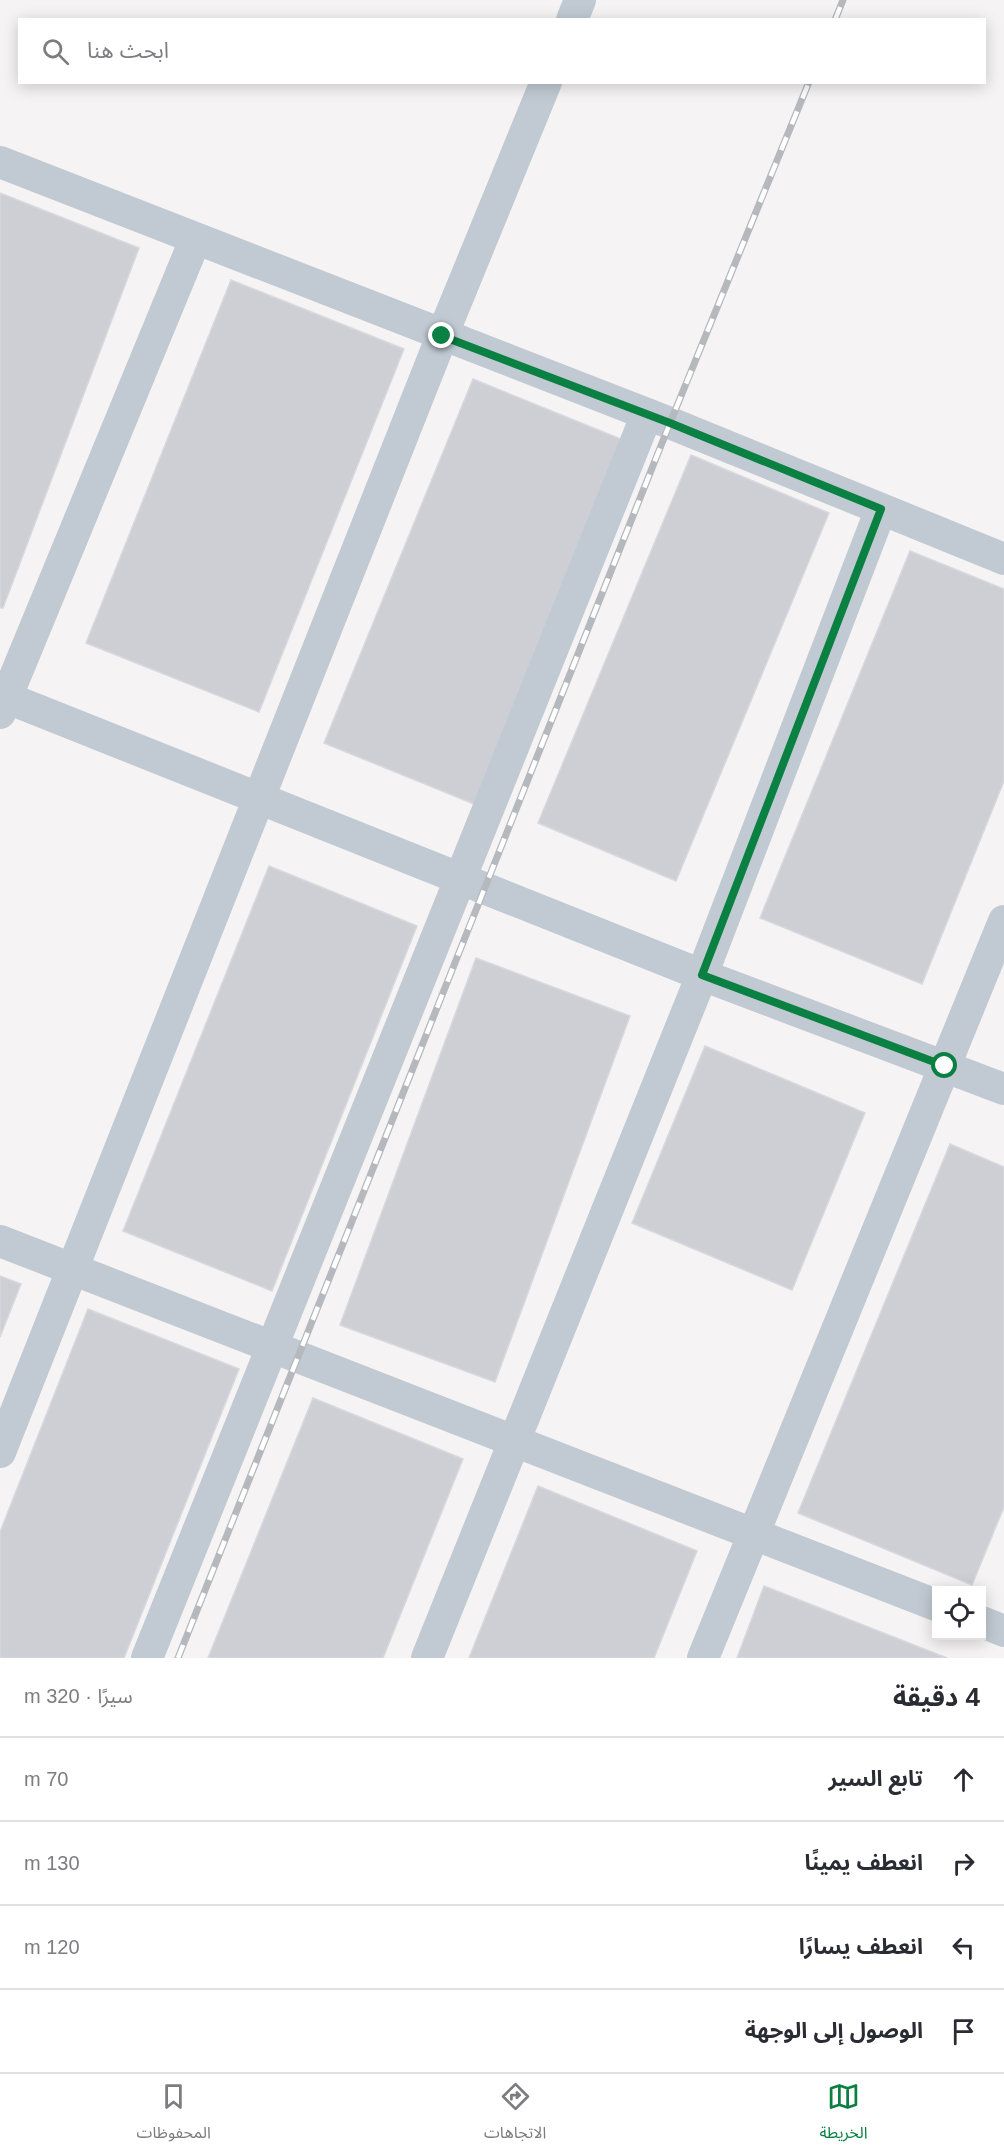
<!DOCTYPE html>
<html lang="ar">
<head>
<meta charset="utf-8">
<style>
  body { margin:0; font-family:Helvetica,"Noto Sans Arabic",sans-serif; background:#f7f7f7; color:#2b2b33; direction:rtl }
  .controls { position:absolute; right:18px; bottom:18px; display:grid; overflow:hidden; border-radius:0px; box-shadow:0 3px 15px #0003 }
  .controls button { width:54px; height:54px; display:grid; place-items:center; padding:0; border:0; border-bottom:2px solid #e1e1e2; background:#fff; color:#2b2b33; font:30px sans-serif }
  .stop { position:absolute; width:18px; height:18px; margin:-14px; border:4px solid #0b8043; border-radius:50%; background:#fff }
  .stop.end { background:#0b8043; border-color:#fff; box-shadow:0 2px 6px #0008 }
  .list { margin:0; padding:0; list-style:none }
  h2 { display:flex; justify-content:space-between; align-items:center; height:78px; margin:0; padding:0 24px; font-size:26px }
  h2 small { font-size:20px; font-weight:400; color:#7c7c81 }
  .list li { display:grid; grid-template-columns:39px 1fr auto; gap:18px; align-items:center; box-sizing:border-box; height:84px; padding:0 24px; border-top:2px solid #e1e1e2 }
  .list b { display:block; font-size:22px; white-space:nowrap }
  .list em { font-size:20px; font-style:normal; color:#7c7c81 }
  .icon { flex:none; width:33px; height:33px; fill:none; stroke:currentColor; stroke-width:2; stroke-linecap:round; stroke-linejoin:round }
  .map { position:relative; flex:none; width:1004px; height:1658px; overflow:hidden; direction:ltr }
  .search { position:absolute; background:#fff; box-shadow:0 3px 15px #0003; left:18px; right:18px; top:18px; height:66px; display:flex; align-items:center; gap:15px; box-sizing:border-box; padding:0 21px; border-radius:0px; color:#7c7c81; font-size:22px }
  .sheet { height:414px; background:#fff }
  nav { display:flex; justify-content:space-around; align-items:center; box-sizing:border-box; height:84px; border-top:2px solid #e1e1e2; background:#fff; font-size:16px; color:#7c7c81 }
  nav a { display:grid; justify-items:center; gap:3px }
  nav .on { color:#0b8043 }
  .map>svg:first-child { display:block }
  .building { fill:#cdcfd5; stroke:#d7d9de; stroke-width:1.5 }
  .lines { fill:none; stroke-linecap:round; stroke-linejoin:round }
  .minor { stroke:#c1cad2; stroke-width:32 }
  .rail-casing { stroke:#b5b8bd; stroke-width:7 }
  .rail { stroke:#fff; stroke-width:4.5; stroke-dasharray:14; stroke-linecap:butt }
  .route { stroke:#0b8043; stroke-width:8 }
</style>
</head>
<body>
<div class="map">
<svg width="1004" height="1658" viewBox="0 0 1004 1658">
  <rect width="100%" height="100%" fill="#f5f3f3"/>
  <path class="building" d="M0,193L139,248L3,608H0Z
    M231,280L404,349L259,712L86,643Z
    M473,379L623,440L474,804L324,743Z
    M691,455L829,513L676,881L538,823Z
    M910,551L1004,589V781L922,984L760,918Z
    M269,866L417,926L272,1291L123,1231Z
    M476,958L630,1016L495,1382L340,1325Z
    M705,1046L865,1113L792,1290L632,1223Z
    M950,1144L1004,1167V1507L972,1585L798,1513Z
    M0,1276L21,1284L0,1337Z
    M88,1309L239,1369L124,1658H0V1532Z
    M313,1398L463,1459L383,1658H208Z
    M538,1486L697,1551L654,1658H469Z
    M764,1586L947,1658H737Z"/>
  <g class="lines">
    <path class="minor" d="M572,20L580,0
      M0,162L670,423L1004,559
      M0,695L702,975L1004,1089
      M0,713L195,240
      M0,1241L936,1605
      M0,1452L442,336L546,82
      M982,1622L1004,1631
      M147,1658L647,414
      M427,1658L702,975L881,509
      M703,1658L1004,921"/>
    <g class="rail-casing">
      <path id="rail" d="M835,20L843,0
        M178,1658L670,423L809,82"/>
    </g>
    <use href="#rail" class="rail"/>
  </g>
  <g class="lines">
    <path class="route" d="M442,336L670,423L881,509L702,975L945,1066"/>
  </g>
</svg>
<div class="controls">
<button><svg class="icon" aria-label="locate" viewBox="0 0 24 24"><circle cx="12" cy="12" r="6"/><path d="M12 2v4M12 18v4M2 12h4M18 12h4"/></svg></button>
</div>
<div class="stop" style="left:945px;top:1066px"></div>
<div class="stop end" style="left:442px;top:336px"></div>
<div class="search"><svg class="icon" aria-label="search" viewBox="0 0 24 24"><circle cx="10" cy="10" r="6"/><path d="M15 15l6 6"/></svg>ابحث هنا</div>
</div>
<section class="sheet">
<h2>4 دقيقة<small>سيرًا · 320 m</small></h2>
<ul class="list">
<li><svg class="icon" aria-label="ahead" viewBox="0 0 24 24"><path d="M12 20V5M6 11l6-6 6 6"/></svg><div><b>تابع السير</b></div><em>70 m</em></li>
<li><svg class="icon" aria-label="right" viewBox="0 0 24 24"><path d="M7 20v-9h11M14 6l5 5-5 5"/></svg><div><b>انعطف يمينًا</b></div><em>130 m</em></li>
<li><svg class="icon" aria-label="left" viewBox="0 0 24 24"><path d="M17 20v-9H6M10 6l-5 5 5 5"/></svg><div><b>انعطف يسارًا</b></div><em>120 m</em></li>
<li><svg class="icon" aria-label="arrive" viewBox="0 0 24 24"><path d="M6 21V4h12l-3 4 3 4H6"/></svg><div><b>الوصول إلى الوجهة</b></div></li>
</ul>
</section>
<nav>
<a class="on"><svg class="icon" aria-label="map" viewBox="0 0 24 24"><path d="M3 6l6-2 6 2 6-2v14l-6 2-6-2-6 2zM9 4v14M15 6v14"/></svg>الخريطة</a>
<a><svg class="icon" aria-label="directions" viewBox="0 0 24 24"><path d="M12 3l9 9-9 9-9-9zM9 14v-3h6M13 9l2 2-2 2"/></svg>الاتجاهات</a>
<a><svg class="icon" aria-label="saved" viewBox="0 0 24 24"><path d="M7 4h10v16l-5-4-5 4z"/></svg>المحفوظات</a>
</nav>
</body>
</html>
